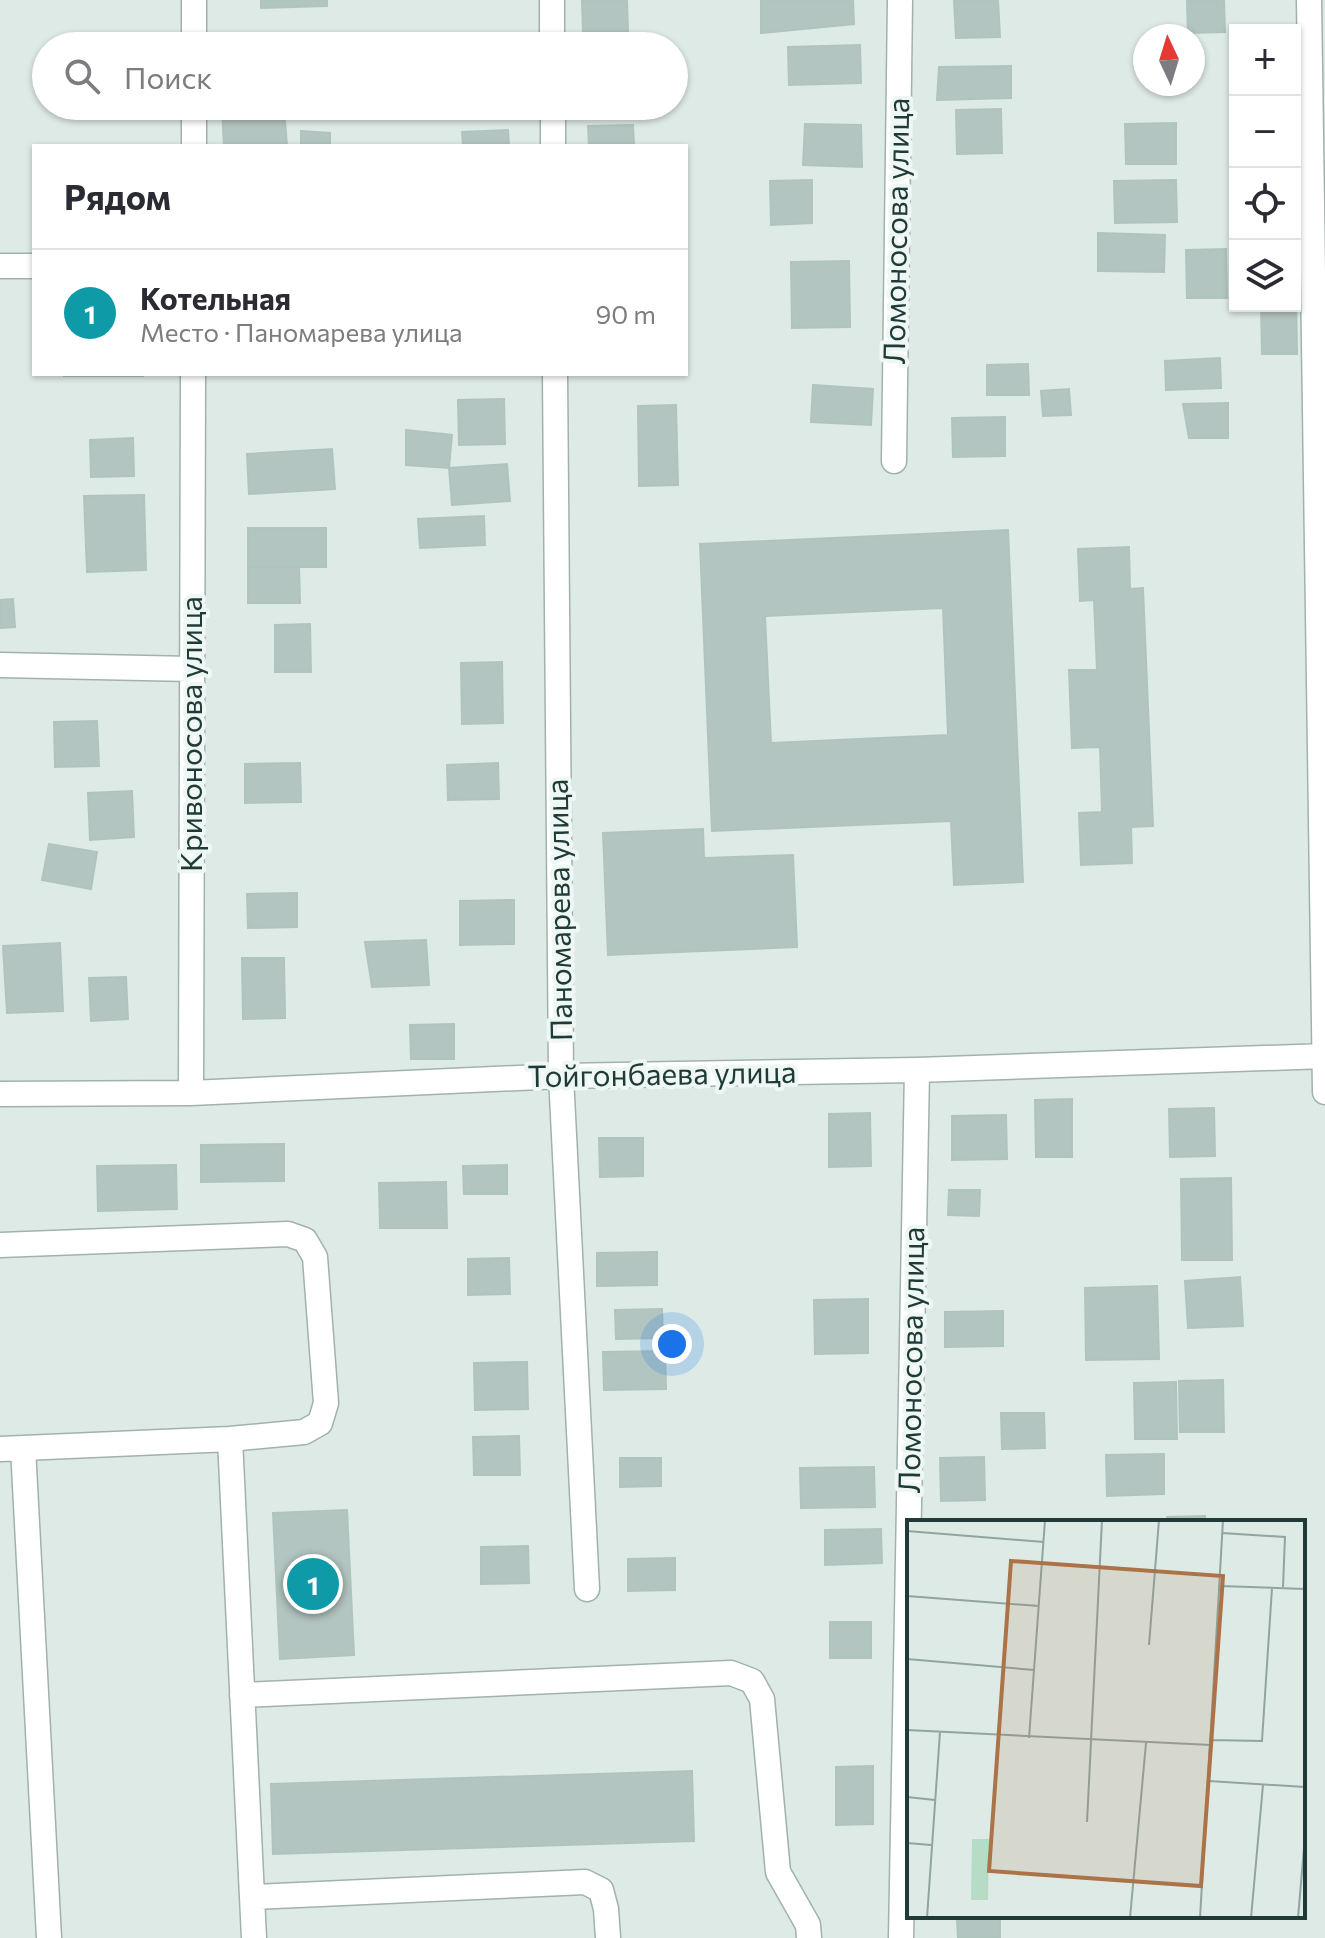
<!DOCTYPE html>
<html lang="ru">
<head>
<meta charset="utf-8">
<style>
  body { margin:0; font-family:Commissioner,sans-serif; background:#f7f7f7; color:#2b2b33 }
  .controls { position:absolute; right:24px; top:24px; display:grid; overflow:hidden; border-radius:0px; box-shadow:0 2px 6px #0004 }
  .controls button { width:72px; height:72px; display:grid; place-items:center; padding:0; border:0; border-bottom:2px solid #e1e1e2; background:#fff; color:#2b2b33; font:40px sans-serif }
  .compass { position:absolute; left:1133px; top:24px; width:72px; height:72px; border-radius:50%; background:#fff; box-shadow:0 2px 6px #0004; rotate:356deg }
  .you { position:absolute; left:672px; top:1344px; width:28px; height:28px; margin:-20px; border:6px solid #fff; border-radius:50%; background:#1a73e8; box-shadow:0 0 0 12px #1a73e833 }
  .badge { display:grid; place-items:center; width:52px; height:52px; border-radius:50%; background:#865940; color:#fff; font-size:26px; font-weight:700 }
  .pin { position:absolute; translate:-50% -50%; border:4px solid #fff; box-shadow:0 2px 8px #0006 }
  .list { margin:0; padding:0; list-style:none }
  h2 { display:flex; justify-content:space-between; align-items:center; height:104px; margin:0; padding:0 32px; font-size:34px }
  h2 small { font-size:26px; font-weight:400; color:#7c7c81 }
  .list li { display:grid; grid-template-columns:52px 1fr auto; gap:24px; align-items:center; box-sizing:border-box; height:128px; padding:0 32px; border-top:2px solid #e1e1e2 }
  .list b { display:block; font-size:30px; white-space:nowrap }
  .list p { margin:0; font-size:26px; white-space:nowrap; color:#7c7c81 }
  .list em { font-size:26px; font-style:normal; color:#7c7c81 }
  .icon { flex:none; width:44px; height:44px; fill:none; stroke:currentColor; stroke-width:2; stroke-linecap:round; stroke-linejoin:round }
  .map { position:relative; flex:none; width:1325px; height:1938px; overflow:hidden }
  .search { position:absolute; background:#fff; box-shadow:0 2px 6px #0004; left:32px; top:32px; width:656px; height:88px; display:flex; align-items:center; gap:20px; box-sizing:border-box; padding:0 28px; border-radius:44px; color:#7c7c81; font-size:30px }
  .panel { position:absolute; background:#fff; box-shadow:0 2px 6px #0004; left:32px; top:144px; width:656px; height:232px; border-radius:0px }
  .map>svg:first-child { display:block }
  .building { fill:#b3c5c0; stroke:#b0c4be; stroke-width:2; fill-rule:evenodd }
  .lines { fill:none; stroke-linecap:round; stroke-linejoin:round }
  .minor-casing { stroke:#a1b2ae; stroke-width:27 }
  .minor { stroke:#fff; stroke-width:24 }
  .labels { text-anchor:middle; stroke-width:8; stroke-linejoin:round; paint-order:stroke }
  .street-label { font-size:30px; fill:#1f3a37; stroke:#eef7f4 }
  .inset-road { fill:none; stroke:#92a4a0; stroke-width:2 }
  .view { fill:#ab7347; fill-opacity:0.15; stroke:#ab7347; stroke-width:4 }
  .inset-edge { fill:none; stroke:#1f3a37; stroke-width:4 }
</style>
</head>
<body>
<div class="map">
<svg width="1325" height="1938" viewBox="0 0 1325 1938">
  <rect width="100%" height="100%" fill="#deeae6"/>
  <path class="building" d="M261,0H327V6L261,8Z
    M582,0H627L628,32L583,33Z
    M761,0H853L854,24L761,33Z
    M954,0H998L1000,37L956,38Z
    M1187,0H1224L1225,32L1188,33Z
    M860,45L861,83L789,85L788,47Z
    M1011,66V98L937,100L939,67Z
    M222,108L284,109L287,146H224Z
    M1001,109L1002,153L957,154L956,110Z
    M1176,123V164H1126L1125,124Z
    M805,124L861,125L862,167L803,165Z
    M633,125L634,146H589L588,126Z
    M508,130L509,146H463L462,132Z
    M301,131L330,133V146H301Z
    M812,180V223L771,225L770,181Z
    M1176,180L1177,222L1115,223L1114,181Z
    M1098,233L1165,235L1164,272L1098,271Z
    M1226,249L1227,298H1187L1186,250Z
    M849,261L850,327L792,328L791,262Z
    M1296,296L1297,354H1262L1261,306H1295Z
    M1220,358L1221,388L1166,390L1165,361Z
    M1028,364L1029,395H987V365Z
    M64,374H143V376H64Z
    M813,385L873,389L871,425L811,422Z
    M1069,389L1071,415L1043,416L1041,391Z
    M504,399L505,444L459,445L458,400Z
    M1228,403V438H1189L1183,404Z
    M676,405L678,485L639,486L638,406Z
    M1005,417V456L953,457L952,418Z
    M406,430L452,435L449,468L406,465Z
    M133,438L134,476L91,477L90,440Z
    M332,449L335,489L249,494L247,454Z
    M507,464L510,501L452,505L449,468Z
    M144,495L146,570L87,572L84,496Z
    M484,516L485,545L420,548L418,519Z
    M248,528H326V567H248Z
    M1008,530L1023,882L954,885L951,821L712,831L700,544ZM943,608L948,735L771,743L765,616Z
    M1129,547L1130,589L1143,588L1153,826L1131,827L1132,863L1081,865L1079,813L1102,812L1100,747L1072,748L1069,670H1097L1094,600L1080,601L1078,549Z
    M248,567H299L300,603H248Z
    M13,599L15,627L0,628V600Z
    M310,624L311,672H275V625Z
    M502,662L503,723L462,724L461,663Z
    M97,721L99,766L55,767L54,722Z
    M300,763L301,802L245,803V764Z
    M498,763L499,799L448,800L447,765Z
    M132,791L134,837L90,840L88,793Z
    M703,829L704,858L793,855L797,947L608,955L603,833Z
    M49,844L97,852L91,889L42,880Z
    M297,893V927L248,928L247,894Z
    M514,900V944L460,945V901Z
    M426,940L429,985L372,987L365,942Z
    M60,943L63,1011L7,1013L3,946Z
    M242,958H284L285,1018L243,1019Z
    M126,977L128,1019L91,1021L89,978Z
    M454,1024V1059H411L410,1025Z
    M1072,1099V1157H1036L1035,1100Z
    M1214,1108L1215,1156L1170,1157L1169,1109Z
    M870,1113L871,1166L829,1167V1114Z
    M1006,1115L1007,1159L952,1160V1116Z
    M599,1138H643V1176L600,1177Z
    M284,1144V1181L201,1182V1145Z
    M176,1165L177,1209L98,1211L97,1166Z
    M507,1165V1194H464L463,1166Z
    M1231,1178L1232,1260H1182L1181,1179Z
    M446,1182L447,1228H380L379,1183Z
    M949,1190H980L979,1216L948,1215Z
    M657,1252V1285L597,1286V1253Z
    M509,1258L510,1294L468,1295V1259Z
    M1240,1277L1243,1326L1188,1328L1185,1281Z
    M1157,1286L1159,1359L1086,1360L1085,1288Z
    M868,1299V1353L815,1354L814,1300Z
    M662,1309L663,1338L616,1339L615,1310Z
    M1003,1311V1346L945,1347V1312Z
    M665,1351L666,1389L604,1390L603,1352Z
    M527,1362L528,1409L475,1410L474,1363Z
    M1223,1380L1224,1432H1180L1179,1381Z
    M1176,1382L1177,1439H1135L1134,1383Z
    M1001,1413H1044L1045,1448L1002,1449Z
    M519,1436L520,1475H474L473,1437Z
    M1164,1454V1494L1107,1496L1106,1455Z
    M984,1457L985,1500L941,1501L940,1458Z
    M620,1458H661V1486L620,1487Z
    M874,1467L875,1507L801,1508L800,1468Z
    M347,1510L354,1655L280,1659L273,1513Z
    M1205,1516V1522H1167V1517Z
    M881,1529L882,1563L825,1565V1530Z
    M528,1546L529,1583L481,1584V1547Z
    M675,1558V1590L628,1591V1559Z
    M830,1622H871V1658H830Z
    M873,1766V1824L836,1825V1767Z
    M692,1771L694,1841L273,1854L271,1784Z
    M1175,1916H1216V1918L1175,1919Z
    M1000,1919V1938H958L957,1920Z"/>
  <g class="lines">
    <g class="minor-casing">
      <path id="minor" d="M552,0V46
        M1309,0L1325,1092
        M194,46V0
        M553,106V146
        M194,146V106
        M0,266H34
        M555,374L561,1076L587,1589
        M894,461L900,0
        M0,665L192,669
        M191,1093L193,374
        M0,1094L191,1093L561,1076L917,1070L1325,1056
        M0,1245L288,1234L305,1240L315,1257L326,1403L320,1423L304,1432L230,1439L0,1449
        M230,1439L254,1938
        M23,1448L49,1938
        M242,1695L731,1673L752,1681L762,1699L778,1872L808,1925L809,1938
        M252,1897L585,1882L601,1890L606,1909L608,1938
        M901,1938L917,1070"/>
    </g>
    <use href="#minor" class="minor"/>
  </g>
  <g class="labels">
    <g class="street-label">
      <text transform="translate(897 231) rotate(-89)" y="10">Ломоносова улица</text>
      <text transform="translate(192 734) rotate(-90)" y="10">Кривоносова улица</text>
      <text transform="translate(560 910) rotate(-91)" y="10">Паномарева улица</text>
      <text transform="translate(662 1075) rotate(-1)" y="10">Тойгонбаева улица</text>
      <text transform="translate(912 1360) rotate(-89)" y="10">Ломоносова улица</text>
    </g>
  </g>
  <g transform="translate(907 1520)">
    <rect width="398" height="398" fill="#deeae6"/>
    <path d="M65,319H82L81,380H64Z" fill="#b6dcc6"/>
    <path class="inset-road" d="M0,11L137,22M315,13L378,17L376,67M313,66L398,69M0,76L132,86M242,125L252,0M0,139L127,150M0,210L304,225M122,218L138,0M304,220L355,221L365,68M302,261L398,267M0,277L28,280M180,302L195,0M0,323L24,325M20,398L33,212M223,398L239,223M293,398L316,0M344,398L356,265M391,398L398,316"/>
    <path class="view" d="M104,41L316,56L294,366L82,351Z"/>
    <rect width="398" height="398" class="inset-edge"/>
  </g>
</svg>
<div class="controls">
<button>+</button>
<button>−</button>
<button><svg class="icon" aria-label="locate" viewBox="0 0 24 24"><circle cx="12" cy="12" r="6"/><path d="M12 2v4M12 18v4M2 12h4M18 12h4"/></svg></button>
<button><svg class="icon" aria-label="layers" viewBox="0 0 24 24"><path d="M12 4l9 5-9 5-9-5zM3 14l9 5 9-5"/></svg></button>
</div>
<svg class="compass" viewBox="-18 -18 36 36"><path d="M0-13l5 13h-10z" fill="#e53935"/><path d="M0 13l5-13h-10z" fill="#7c7c81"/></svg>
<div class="you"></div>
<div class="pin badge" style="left:313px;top:1584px;background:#0f9aa8">1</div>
<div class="search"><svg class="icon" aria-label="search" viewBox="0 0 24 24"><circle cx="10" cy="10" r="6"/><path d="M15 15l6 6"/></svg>Поиск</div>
<section class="panel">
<h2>Рядом<small></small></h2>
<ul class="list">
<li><span class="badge" style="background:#0f9aa8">1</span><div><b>Котельная</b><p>Место · Паномарева улица</p></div><em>90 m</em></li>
</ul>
</section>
</div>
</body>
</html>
